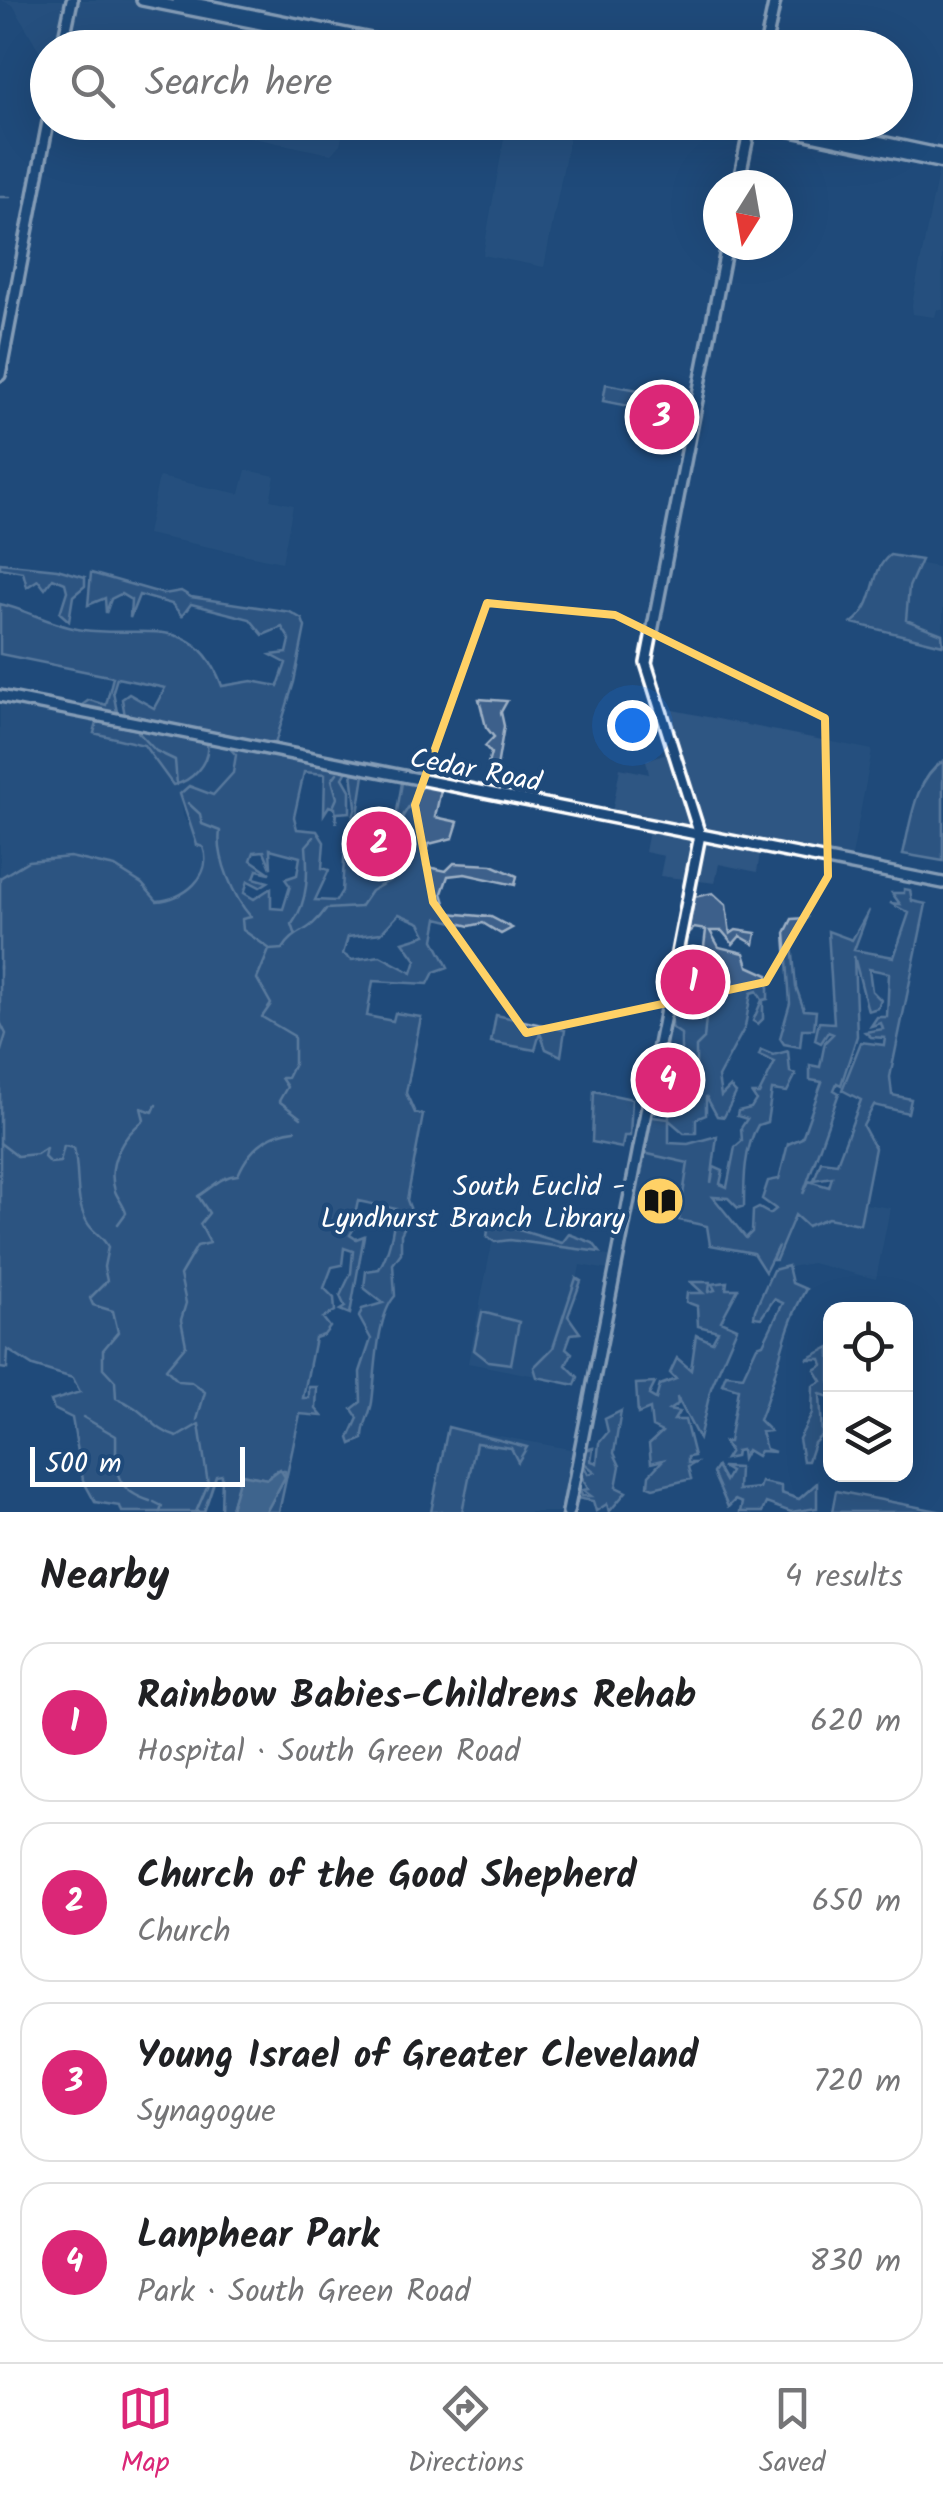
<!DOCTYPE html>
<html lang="en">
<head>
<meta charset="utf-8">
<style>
  body { margin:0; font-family:Kalam,sans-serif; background:#f6f6f6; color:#202124 }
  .controls { position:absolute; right:30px; bottom:30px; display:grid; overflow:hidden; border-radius:20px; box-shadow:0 10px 40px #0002 }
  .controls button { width:90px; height:90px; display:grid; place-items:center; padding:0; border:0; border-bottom:2px solid #e0e0e0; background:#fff; color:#202124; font:50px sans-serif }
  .compass { position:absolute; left:703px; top:170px; width:90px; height:90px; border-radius:50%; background:#fff; box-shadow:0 10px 40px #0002; rotate:191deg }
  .scale { position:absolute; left:30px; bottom:25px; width:215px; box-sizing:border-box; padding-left:10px; border:5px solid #fff; border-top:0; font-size:28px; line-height:35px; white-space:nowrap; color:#fff; -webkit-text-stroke:8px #1f4a7a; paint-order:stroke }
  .you { position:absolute; left:632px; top:725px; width:35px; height:35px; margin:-25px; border:8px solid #fff; border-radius:50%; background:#1a73e8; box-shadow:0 0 0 15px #1a73e833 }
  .badge { display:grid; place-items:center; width:65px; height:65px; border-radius:50%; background:#db2777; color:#fff; font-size:32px; font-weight:700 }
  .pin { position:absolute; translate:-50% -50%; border:5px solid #fff; box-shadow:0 2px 10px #0006 }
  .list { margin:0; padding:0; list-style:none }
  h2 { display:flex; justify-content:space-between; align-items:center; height:130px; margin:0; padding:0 40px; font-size:42px }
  h2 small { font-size:32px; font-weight:400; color:#757577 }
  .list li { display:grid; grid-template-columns:65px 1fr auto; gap:30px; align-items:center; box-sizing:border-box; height:160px; margin:0 20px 20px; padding:0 20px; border:2px solid #e0e0e0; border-radius:30px }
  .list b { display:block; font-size:38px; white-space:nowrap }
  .list p { margin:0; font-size:32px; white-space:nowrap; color:#757577 }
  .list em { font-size:32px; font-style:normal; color:#757577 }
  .icon { flex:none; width:55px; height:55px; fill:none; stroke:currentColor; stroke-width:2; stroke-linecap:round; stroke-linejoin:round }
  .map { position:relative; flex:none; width:943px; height:1512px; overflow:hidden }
  .search { position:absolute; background:#fff; box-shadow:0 10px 40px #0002; left:30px; right:30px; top:30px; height:110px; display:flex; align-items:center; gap:25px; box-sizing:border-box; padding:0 35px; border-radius:55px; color:#757577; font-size:38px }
  .sheet { height:850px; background:#fff }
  nav { display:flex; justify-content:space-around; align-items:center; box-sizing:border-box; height:140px; border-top:2px solid #e0e0e0; background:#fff; font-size:28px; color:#757577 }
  nav a { display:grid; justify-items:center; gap:5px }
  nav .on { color:#db2777 }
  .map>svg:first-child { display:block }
  .built { fill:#2e5683 }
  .green { fill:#3c618b; stroke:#9eb0c5; stroke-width:2.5; fill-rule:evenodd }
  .water { fill:#6583a4; stroke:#a3b5c8; stroke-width:2.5 }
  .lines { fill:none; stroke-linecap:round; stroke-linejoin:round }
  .stream { stroke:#a3b5c8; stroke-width:2.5 }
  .major-casing { stroke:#fff; stroke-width:16 }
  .major { stroke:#1f4a7a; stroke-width:9 }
  .marked { fill:none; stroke:#ffd166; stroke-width:8; stroke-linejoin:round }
  .labels { text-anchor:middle; stroke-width:9; stroke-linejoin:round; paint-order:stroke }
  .street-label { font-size:28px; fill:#fff; stroke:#1f4a7a }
  .poi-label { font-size:28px; fill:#fff; stroke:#1f4a7a; text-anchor:end }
</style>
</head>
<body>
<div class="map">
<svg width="943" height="1512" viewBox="0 0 943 1512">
  <rect width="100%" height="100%" fill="#1f4a7a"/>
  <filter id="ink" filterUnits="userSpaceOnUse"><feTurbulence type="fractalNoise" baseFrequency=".01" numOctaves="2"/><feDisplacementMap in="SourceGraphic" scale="20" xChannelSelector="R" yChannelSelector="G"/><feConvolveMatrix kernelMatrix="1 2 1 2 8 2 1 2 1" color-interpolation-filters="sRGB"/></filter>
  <g filter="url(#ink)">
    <path class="built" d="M0,0H186L360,48H48L47,71L39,70L41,54L13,5Z
      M219,123H346L340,144L331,154L215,130Z
      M507,123H572L544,267L483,255Z
      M940,163L943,310L937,309L935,317L913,314L912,305Z
      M246,470L275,476L270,500L293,505L282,562L147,534L159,477L240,494Z
      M888,558L943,568V640L868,626Z
      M0,699L73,718L226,745L236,755L233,773L213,795L189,786L180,794L183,816L207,859L203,874L193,885L178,939L142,884L111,865L70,857L45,858L28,861L0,878Z
      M663,708L872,750L851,861L612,813L620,768L649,774L646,760L676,750Z
      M650,825L761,847L757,872L719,864L715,883L660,876L664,856L645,852Z
      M677,951L704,957L681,1068L661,1063L654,1068Z
      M639,1152L688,1163L679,1220L627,1210Z
      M865,1204L890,1208L876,1279L812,1263L773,1270L797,1216L807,1226L828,1218L859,1224Z
      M494,1234L618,1258L615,1271L580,1265L558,1380L468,1363Z
      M477,1432L580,1451L568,1512H462Z"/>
    <path class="green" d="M606,384L675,397L683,388L694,401L692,410L640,399L634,407L603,401Z
      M890,555L921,560L909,587L906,620L942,634L943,645L852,623C879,603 868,572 890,555Z
      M0,563L57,569L85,577V586L73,596L69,621L60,613L67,591L65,583L53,578L45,589L38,580L27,587L23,572L0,568Z
      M91,573L164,594L181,591L191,597L290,612L302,619L305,627L294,682L274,747L125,716L122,699L129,694L154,708L165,688L117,678L113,691L117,712L82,705L89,700L106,705L113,677L0,654V604C28,610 53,626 83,630C143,638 196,612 222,686L252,681L278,686L286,663L271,655L287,653L290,640L282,627L263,635L250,619L191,604L182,616L172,604L139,595L130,618L131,600L121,594L111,599L106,613L105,598L88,605Z
      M479,699L507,701L501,712L504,726L497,767L488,764L491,753L485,746L494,737L486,727Z
      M97,722L207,743C210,763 191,782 173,785L144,745L94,733Z
      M224,742L347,771L343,778L350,790V812L337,813L336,823L335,808L329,806L324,814L325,774L304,772L294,817L297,829L317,831L324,842L322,868L329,870L315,900L336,901L342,891L345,846L356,806L352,773L364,775L351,860L387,868L403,777L442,785L435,817L458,822L453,838L429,844L424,866L446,871L454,863L492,865L517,876L515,885L465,874L448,876L442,893L448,913L491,917L512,928L501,934L483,923L470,926L438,918L434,940L448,967L434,972L428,984L373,981L367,1016L393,1021L395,1013L421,1017L406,1093L415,1113L423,1115L407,1200L412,1213L401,1234V1253L393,1264L395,1296C376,1317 376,1373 372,1402C370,1416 362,1425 363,1439L351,1444L349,1438L358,1418L352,1409L361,1402L360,1372L371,1339L359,1317L362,1309L383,1303L364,1288L366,1271L379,1269C390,1251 393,1231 396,1209L358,1201L354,1220L358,1221L350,1235L356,1239L364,1236L350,1314L340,1310L345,1307L340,1296L351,1273L353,1251L344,1248L342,1265L332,1267L324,1288L334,1298L335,1311L323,1318L330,1327L324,1335L315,1338L303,1398H309V1387H317L316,1409L322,1416L300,1414L279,1512H266L285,1477V1471L277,1470L267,1479L241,1474L230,1512H221L222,1475L216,1476L204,1512H122L120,1506L95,1502L83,1480L72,1418L54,1409L51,1401L80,1392L73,1378L33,1366L8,1350L7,1369L0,1368V878L28,861L70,857L115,867L142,884L157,901C183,900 214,876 203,847L197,845L180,794L189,786L213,795L233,773L236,755ZM270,849L300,857L297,875L285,879L290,886L283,909L271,908V888L254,899L244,893L248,881L260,887L268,882L254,878L257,870L270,873L251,860L254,852L264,851L271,868ZM399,914L420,923L426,935L403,942L416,960L412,973L380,956L352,960L343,954L348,937L381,933Z
      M943,761V861L903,854C911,822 914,780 943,761Z
      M904,889L910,890L912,901L926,904L890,1077L892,1095L911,1099L908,1113L874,1105L863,1126L875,1148L860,1224L828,1218L807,1226L795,1215L776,1260H772L778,1246L765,1272L753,1253L710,1245L707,1226L679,1220L688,1163L639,1152L645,1116L669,1119V1101L656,1107L655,1113L650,1108L661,1063L681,1067V1034L671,1027V1002L676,1003L677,1013L687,1010L704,957L726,960L703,955L706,930L694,928L688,934L694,897L713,893L726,905L730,934L736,930L756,933L754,944L740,936L733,944L722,931H710L719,947L744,953L748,966L768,975V999L763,1000V1019L758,1024L753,1021L762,1000L757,991L751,993L745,1027L718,1077L721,1096L730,1087L736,1093L724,1117L717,1116L706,1096V1115L696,1119V1133H684L669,1120V1143L688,1144L717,1136L711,1183L714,1167L723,1171L720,1184L727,1187L735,1147L742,1141L741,1128L747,1119L737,1116L738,1111L751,1108L756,1100L752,1094H759L775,1062L759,1055L761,1050L773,1055L788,1051L790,1072L796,1074L787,1092L772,1090L767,1122L758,1125C744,1149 744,1179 744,1206L738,1208L728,1198L713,1197L746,1238L752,1232L753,1211L759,1208L770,1214L776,1209L762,1199L768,1181L779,1179L788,1144L802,1138L822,1082L810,1080V1065L820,1067L825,1042L833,1034L828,1032L821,1043L815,1040L819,1022L834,1023L828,931L852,940L869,910L854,950L894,957L909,913L890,903L900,904L892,893H904ZM854,956L868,1011L878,1008L881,1000L872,991L869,969L889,973L887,1017H877L871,1026L881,1023L883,1029L865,1032L871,1037L885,1038L884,1045L861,1042L842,1090L861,1100L837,1163L821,1161L814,1180L832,1177L829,1187L809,1181L803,1194L839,1093L834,1090L837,1083L841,1085L857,1036Z
      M807,918L792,944L796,987L804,1010L816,1011L814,1029H802L800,1047L784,1044L780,1038L790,1003L785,933L792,919Z
      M496,1015L565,1030L561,1056L546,1049L540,1033L535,1050L491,1042Z
      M594,1091L632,1099L630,1136H624L622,1148L592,1142Z
      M499,1224L562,1243L569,1234L593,1243L600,1252L510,1240L495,1242L487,1237L488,1230Z
      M788,1266L792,1283L806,1289C782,1330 778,1376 759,1420L770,1431L761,1432L766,1449L775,1452L760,1451L757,1456L747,1450L742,1459L741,1450L736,1451L735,1457L725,1459L730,1451L724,1442H729L738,1389L722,1384L726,1374L743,1376L757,1346L763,1344L783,1303L774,1299L761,1318L754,1317L755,1310L773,1270Z
      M576,1278L581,1281L568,1316L580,1333L571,1334L566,1348L572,1353L566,1365L578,1377L575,1385L537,1377L534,1367L553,1348Z
      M691,1282H710L709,1292L715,1290L712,1284L727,1282L726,1289H738L721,1321L737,1328L711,1388L699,1439L677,1397L678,1404L669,1410L679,1412L674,1420H685L694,1456L688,1457V1463H695L688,1467L691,1479L653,1488L648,1486L649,1475L663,1460L651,1463L649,1444L662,1432L652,1427L650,1409L638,1414L636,1384L655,1383L649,1395L656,1399L660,1385L676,1379L670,1373L677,1358L691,1370L696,1335L712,1342L718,1331L698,1326L697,1306L686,1302L687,1293H703Z
      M482,1312L519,1322L511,1364L488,1361L474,1350Z
      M830,1347V1397L820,1394L822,1435L814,1443L808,1461H803L799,1439L812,1414L813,1386L822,1381L815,1370L823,1365L821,1359H807Z
      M621,1411L614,1453L620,1466L616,1487L626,1492L609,1512L607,1504L596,1511L593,1501L577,1498L580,1490L582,1496H591L583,1490L588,1489L582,1477L583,1464L588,1474L595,1472L584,1463L585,1450L593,1448L591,1461L597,1463L599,1443L608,1432L605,1419Z
      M448,1427L527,1447L518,1462L511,1448L476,1443L462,1512H431Z
      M717,1467L725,1481L730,1472L722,1467L739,1468L738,1490L759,1488L761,1482L781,1486V1493L799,1499L817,1483V1508L791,1512L766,1503L762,1512H740L742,1503L735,1500L728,1507L713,1473Z
      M836,1491L943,1512H832Z"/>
    <path class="water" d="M280,1469L285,1477L266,1512H230L241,1474L267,1479Z"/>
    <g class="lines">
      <path class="stream" d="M0,197H10
        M138,732L156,751L175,760L177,785
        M188,803L200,814L202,824L220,831C216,857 234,898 251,917L242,919L243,930L270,949
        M333,807L337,798L332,780L337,773
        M295,933L292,924C309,901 308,870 306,846L314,837
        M0,966V969
        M0,1022L6,1034L0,1054
        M696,1085V1047L704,1039L706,1018L730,992
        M301,1118L279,1101L287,1087L281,1078H287L294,1064V1036L262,1017L271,1004L257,979L269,950L283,949C295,929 308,935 326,909L360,907L371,891L392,879L403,816L421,787
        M0,1143L17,1156L37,1154L46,1148L44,1157L50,1163L60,1162L64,1146L74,1148C80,1173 74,1199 87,1222C92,1232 103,1236 108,1247L104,1267L107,1281L90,1298L93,1305L113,1311L118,1332L103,1350V1368L115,1381L116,1398C146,1409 152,1430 177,1437L199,1424L208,1484L196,1512
        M118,1224L126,1213C124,1205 118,1199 115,1191C106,1163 123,1136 144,1120L141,1108L153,1112L156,1105
        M83,1417L116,1436C117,1465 109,1488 150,1501
        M197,1420L205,1392L191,1382L178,1381L166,1369L186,1345L181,1320L186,1303L180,1275L197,1246L210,1243L200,1224L209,1213L198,1196C212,1188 220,1176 238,1175C249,1149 268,1133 295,1130
        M154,1502L162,1506L160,1512"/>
      <g class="major-casing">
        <path id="major" d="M142,0L380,48
          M178,0L416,48
          M62,48L72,0
          M765,48L775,0
          M750,122L943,163
          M788,122L943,155
          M738,185L751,122
          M0,375L48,122
          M0,696L943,883
          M568,1512L700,835L646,663L727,245"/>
      </g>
      <use href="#major" class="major"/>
    </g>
  </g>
  <path d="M0 0H943V1512H0ZM487,603L615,615L825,718L828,876L766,982L526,1033L433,902L415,805Z" fill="#1f4a7a" fill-opacity=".55" fill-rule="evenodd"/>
  <path class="marked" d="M487,603L615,615L825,718L828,876L766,982L526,1033L433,902L415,805Z"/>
  <defs>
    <g id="library-disc" transform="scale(2.5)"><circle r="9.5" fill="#ffd166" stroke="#1f4a7a"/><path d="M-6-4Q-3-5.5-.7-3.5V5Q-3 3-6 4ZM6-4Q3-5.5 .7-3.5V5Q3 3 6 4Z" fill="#111"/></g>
  </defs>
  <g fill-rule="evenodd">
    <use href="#library-disc" x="660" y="1201"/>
  </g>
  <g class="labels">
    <g class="street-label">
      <text transform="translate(476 769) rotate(11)" y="10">Cedar Road</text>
    </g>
    <g class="poi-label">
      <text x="625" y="1195">South Euclid -<tspan x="625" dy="32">Lyndhurst Branch Library</tspan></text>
    </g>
  </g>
</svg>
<div class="controls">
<button><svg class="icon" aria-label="locate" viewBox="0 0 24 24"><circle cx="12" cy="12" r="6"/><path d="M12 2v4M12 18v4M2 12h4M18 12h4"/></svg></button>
<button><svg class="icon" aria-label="layers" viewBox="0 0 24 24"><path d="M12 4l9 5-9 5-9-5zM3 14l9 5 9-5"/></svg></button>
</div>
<svg class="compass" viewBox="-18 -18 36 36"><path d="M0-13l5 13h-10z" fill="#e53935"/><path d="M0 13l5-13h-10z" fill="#757577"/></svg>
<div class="scale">500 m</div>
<div class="you"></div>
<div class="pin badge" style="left:693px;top:982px">1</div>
<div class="pin badge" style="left:379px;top:844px">2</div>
<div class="pin badge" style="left:662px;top:417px">3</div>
<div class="pin badge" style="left:668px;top:1080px">4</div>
<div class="search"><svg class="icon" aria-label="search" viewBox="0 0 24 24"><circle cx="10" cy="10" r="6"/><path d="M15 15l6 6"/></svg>Search here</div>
</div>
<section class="sheet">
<h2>Nearby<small>4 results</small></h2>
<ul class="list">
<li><span class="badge">1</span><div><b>Rainbow Babies-Childrens Rehab</b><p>Hospital · South Green Road</p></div><em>620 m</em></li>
<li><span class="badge">2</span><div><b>Church of the Good Shepherd</b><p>Church</p></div><em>650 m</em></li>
<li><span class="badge">3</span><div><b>Young Israel of Greater Cleveland</b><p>Synagogue</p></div><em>720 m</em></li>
<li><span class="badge">4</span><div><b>Lanphear Park</b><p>Park · South Green Road</p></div><em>830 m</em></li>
</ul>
</section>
<nav>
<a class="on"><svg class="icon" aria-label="map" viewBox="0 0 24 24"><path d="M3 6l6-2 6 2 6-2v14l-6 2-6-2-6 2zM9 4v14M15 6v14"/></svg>Map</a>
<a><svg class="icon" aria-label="directions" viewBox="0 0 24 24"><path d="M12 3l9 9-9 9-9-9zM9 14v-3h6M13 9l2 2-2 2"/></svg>Directions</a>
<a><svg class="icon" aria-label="saved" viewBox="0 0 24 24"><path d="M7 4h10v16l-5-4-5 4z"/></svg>Saved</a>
</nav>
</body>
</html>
